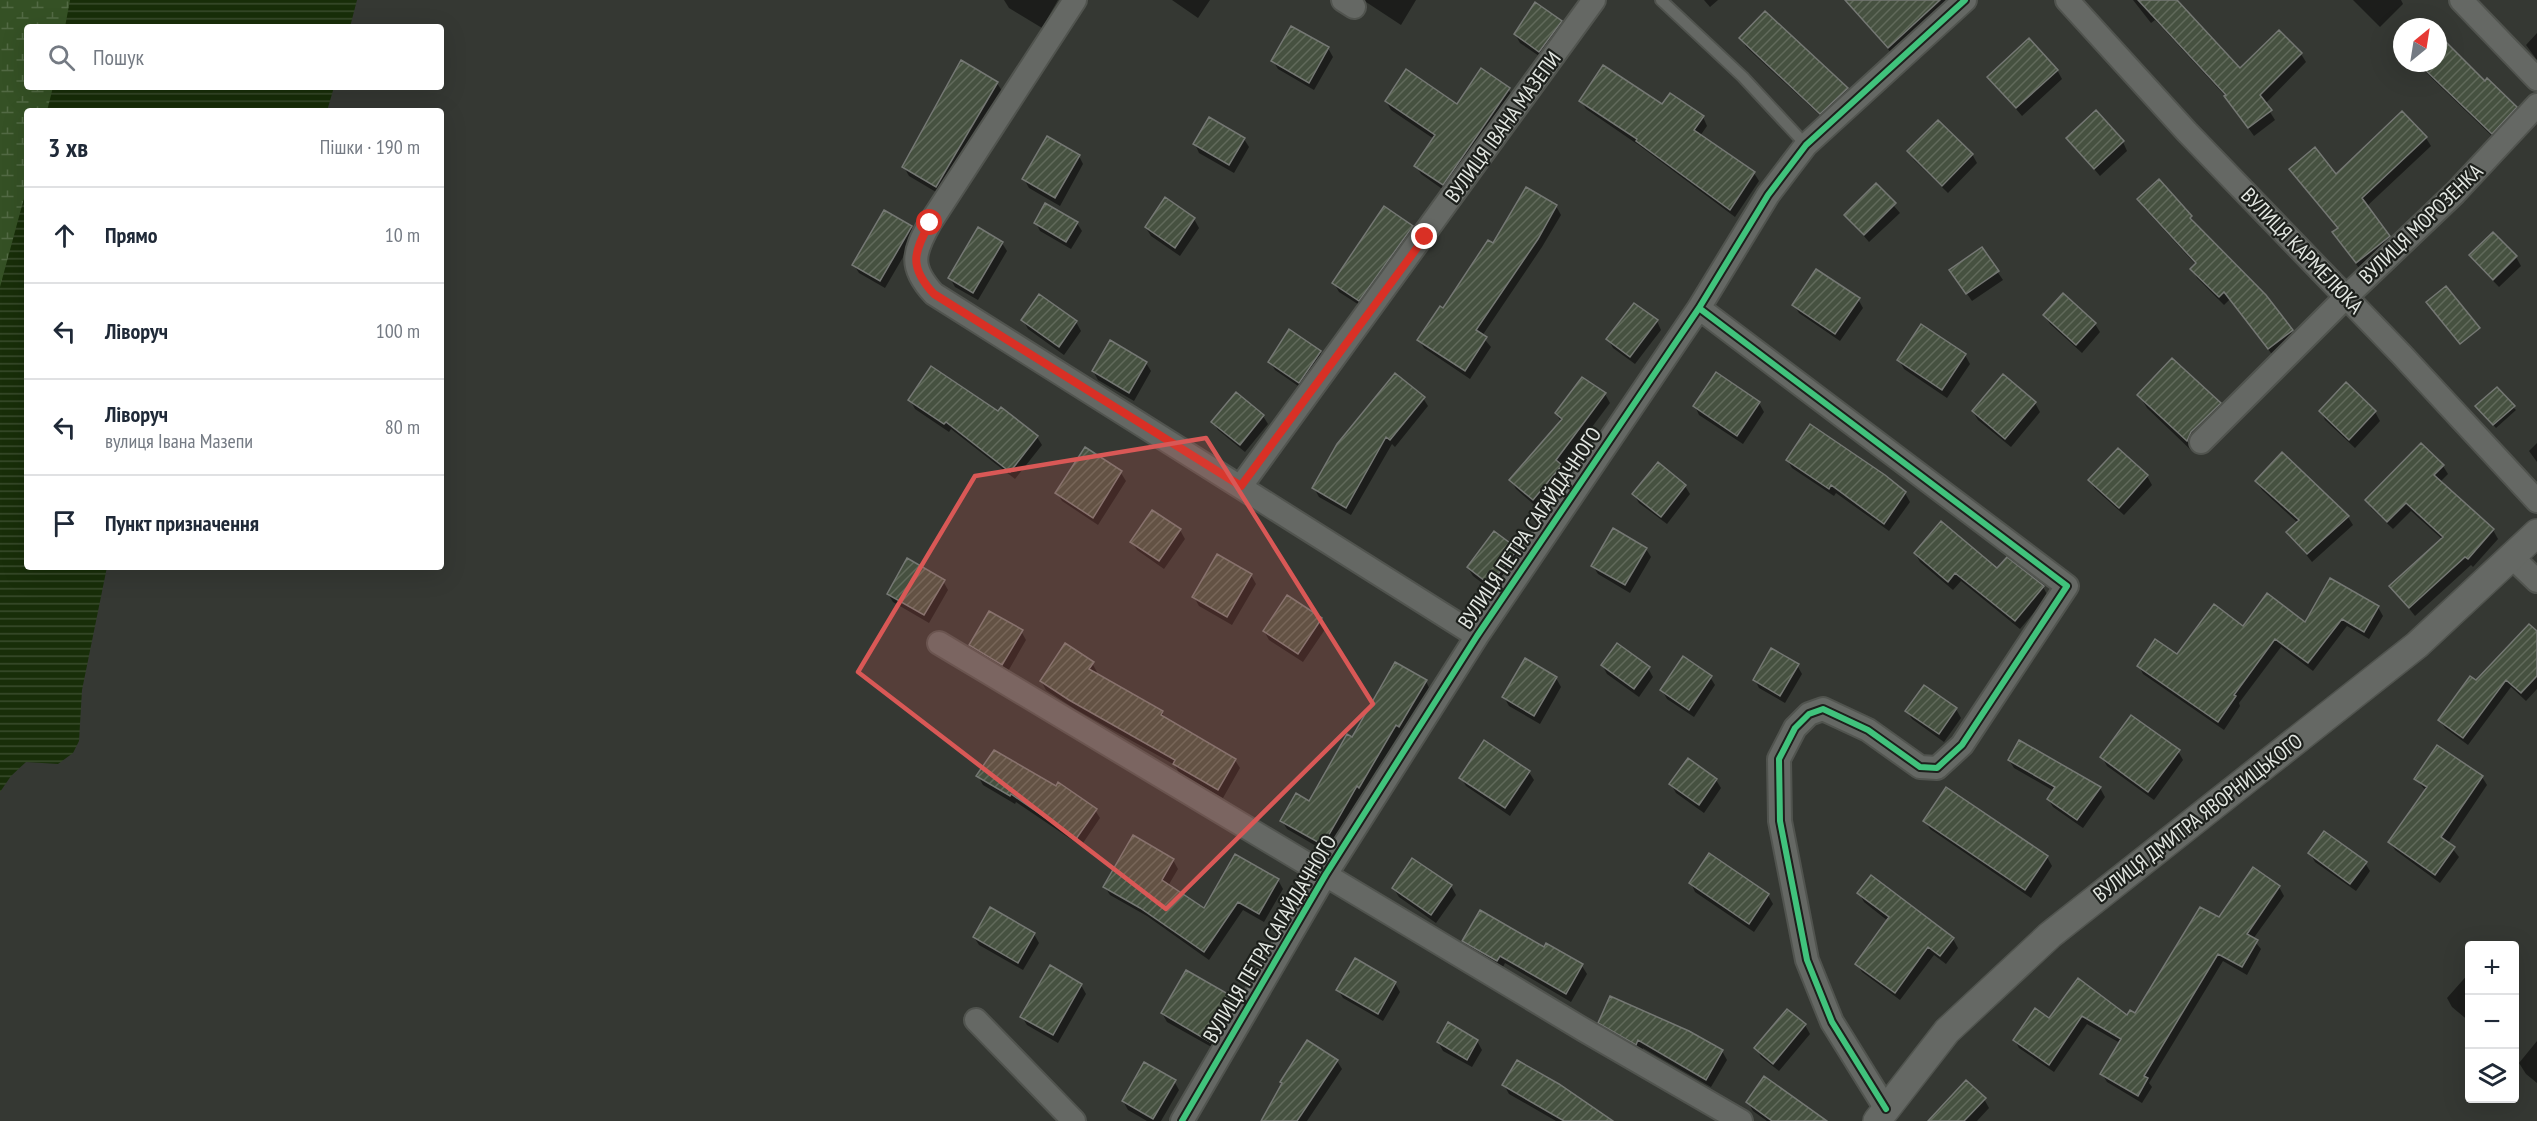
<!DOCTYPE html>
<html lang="uk">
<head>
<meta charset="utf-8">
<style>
  body { margin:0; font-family:"PT Sans Narrow",sans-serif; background:#f6f6f7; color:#1f2937 }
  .controls { position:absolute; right:18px; bottom:18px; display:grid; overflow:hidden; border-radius:6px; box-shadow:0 6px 24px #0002 }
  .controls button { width:54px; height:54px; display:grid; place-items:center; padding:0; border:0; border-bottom:2px solid #e0e1e3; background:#fff; color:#1f2937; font:30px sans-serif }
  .compass { position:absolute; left:2393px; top:18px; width:54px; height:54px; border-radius:50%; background:#fff; box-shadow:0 6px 24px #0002; rotate:30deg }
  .stop { position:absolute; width:18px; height:18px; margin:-14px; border:4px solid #d93025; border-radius:50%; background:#fff }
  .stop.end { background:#d93025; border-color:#fff; box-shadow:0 2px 6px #0008 }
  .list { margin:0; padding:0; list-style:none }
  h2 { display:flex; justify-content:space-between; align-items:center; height:78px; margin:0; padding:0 24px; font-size:26px }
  h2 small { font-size:20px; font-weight:400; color:#747a83 }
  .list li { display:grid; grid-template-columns:39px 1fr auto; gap:18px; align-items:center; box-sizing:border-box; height:96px; padding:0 24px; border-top:2px solid #e0e1e3 }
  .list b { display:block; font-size:22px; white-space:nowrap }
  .list p { margin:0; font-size:20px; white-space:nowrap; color:#747a83 }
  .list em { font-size:20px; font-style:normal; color:#747a83 }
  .icon { flex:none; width:33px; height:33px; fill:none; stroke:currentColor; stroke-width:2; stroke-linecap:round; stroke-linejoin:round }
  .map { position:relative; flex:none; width:2537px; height:1121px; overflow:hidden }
  .search { position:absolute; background:#fff; box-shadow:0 6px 24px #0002; left:24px; top:24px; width:420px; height:66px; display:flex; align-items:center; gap:15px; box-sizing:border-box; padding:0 21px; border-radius:6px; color:#747a83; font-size:22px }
  .panel { position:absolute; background:#fff; box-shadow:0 6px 24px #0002; left:24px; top:108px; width:420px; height:462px; border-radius:6px }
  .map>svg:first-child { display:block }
  .wetland { fill:url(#wetland-marsh) }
  .water { fill:url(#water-rules) }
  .shadow { fill:#0007 }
  .building { fill:url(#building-hatch); stroke:#757874; stroke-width:1.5 }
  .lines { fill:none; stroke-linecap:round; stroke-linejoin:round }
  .service-casing { stroke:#51544f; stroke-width:14 }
  .minor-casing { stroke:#51544f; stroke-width:26 }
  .tertiary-casing { stroke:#51544f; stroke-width:30 }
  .service { stroke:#656864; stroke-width:10 }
  .minor { stroke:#656864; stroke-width:22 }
  .tertiary { stroke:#656864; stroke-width:27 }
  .cycleway-casing { stroke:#1d201c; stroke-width:10 }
  .cycleway { stroke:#40c37c; stroke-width:6 }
  .route { stroke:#d93025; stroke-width:8 }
  .marked { fill:#d95856; fill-opacity:0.2; stroke:#d95856; stroke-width:4.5; stroke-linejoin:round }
  .labels { text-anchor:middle; stroke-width:4.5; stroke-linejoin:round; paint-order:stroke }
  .street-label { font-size:21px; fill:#e3e7e2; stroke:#1d201c }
</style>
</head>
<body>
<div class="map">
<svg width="2537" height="1121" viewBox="0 0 2537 1121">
  <defs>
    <pattern id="wetland-marsh" width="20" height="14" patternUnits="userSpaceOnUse" patternTransform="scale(1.5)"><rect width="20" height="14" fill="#355125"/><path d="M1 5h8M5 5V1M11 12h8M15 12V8" fill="none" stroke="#526a44"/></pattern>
    <pattern id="water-rules" width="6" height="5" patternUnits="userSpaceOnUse" patternTransform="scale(1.5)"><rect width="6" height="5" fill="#182e09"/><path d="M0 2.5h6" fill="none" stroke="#394c2d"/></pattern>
    <pattern id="building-hatch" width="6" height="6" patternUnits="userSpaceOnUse" patternTransform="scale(1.5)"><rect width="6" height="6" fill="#465140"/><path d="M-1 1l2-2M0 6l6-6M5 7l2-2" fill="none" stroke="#616a5b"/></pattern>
  </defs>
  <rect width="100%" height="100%" fill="#353833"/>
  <path class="wetland" d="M0,0H155L146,27H27V87H127L119,111H27V400L0,485Z"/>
  <path class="water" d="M70,0H357L350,27H65Z
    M53,87H334L327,111H47Z
    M27,187V567H107L82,690L79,741L73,753L58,764L26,762L11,776L0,792V287Z"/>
  <path class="shadow" d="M1004,0H1058L1042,28L1009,8Z
    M1172,0H1210L1198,18Z
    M1363,0H1416L1401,25Z
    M1704,0H1718L1710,7Z
    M1846,0H1961L1893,55Z
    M2133,0H2165L2240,70L2301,54L2306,62L2265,104L2275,120L2254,136L2226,97L2155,20L2151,23Z
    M2353,0H2401L2403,4L2380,27Z
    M1765,13L1847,89L1852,97L1826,121L1746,47L1741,38Z
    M1561,22L1566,30L1545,60L1520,43L1515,34Z
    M2537,33V60L2526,45Z
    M2438,36L2485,84L2516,108L2521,116L2497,141L2416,63H2438Z
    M1328,48L1333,57L1314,90L1278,69L1273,61Z
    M2057,70L2062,79L2022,116L1989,77Z
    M997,83L1002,91L941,195L909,176L904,167Z
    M1508,89L1513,97L1448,193L1421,174L1416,166L1434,139L1391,110L1386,101L1457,106Z
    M1581,101L1663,106L1703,117L1707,126L1700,136L1754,173L1759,181L1735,217L1640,146L1586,109Z
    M2068,138L2123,142L2127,151L2100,176Z
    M2426,138L2431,146L2366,207L2394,245L2361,271L2334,233L2339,229L2291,169L2336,176Z
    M1244,139L1249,147L1234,173L1199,153L1195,144Z
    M1909,152L1972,154L1977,163L1948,193L1914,160Z
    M1079,156L1083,164L1060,206L1029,188L1024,179Z
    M2159,182L2191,217L2197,226L2265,296L2297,340L2274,357L2230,299L2224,305L2197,278L2192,269L2196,265L2144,208L2139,199Z
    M1876,185L1900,213L1869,242L1846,215Z
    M1556,206L1561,215L1542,247L1482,336L1491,347L1470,379L1424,348L1419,340L1494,245Z
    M1194,219L1199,228L1180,256L1151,236L1146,228Z
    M1036,223H1077L1082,231L1071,249L1040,231Z
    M911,227L916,235L885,288L859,273L854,265Z
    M1412,227L1417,235L1364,308L1339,292L1334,283Z
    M1002,243L1007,251L978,300L955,287L950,278Z
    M1982,249L2003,280L1972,301L1956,278Z
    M2471,255L2516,257L2521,266L2499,287L2476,263Z
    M1858,299L1863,308L1840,341L1799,313L1794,305Z
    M2045,316L2095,324L2100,332L2082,353L2050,324Z
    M1023,320L1076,322L1081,331L1064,355L1028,329Z
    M1657,321L1661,330L1635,364L1613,348L1608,339Z
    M1320,352L1325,360L1304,390L1275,370L1270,362Z
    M1965,355L1970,364L1947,398L1904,369L1899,360Z
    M1146,363L1151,371L1134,401L1098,380L1093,371Z
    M2003,376L2035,403L2040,412L2011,447L1978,420L1973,412Z
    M1583,379L1605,394L1610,403L1562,467L1566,475L1538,508L1516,489L1511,480L1561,422L1556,413Z
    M2346,384L2375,412L2380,421L2355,448L2325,420L2321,411Z
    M2139,395L2220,404L2228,417L2198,446L2194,453L2147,408Z
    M1423,398L1428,406L1395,447L1392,444L1351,515L1319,497L1314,488Z
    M910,400L998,413L1037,437L1042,445L1015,479L951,429L949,432L915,409Z
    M1759,403L1764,412L1743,444L1699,415L1695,406Z
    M2513,407L2516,410L2496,428L2479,410Z
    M1263,416L1268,424L1245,452L1218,430L1213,422Z
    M2537,443V462L2529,451Z
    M1085,449L1121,473L1126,481L1098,525L1062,501L1057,493Z
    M2118,450L2147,476L2152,485L2124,515L2095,489L2090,481Z
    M1787,460L1884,476L1905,493L1910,502L1889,531L1836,493L1834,496L1792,468Z
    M2443,466L2448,474L2440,482L2493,530L2498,539L2473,567L2471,565L2415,616L2391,586L2442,539L2411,511L2393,529L2371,508L2367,500Z
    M2257,482L2348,517L2353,525L2312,562L2288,532L2298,523L2262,490Z
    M1685,486L1690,494L1667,524L1639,503L1634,495Z
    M1180,530L1185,539L1164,569L1137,550L1132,542Z
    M1646,549L1651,557L1630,593L1598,574L1593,566Z
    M1516,550L1521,558L1495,593L1473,576L1468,568Z
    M1915,553L1997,571L2043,587L2048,596L2020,629L1961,581L1953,590L1920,562Z
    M1251,575L1256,584L1232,625L1199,606L1194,597Z
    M943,581L948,590L929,623L893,602L888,594Z
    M2378,607L2383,616L2369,639L2347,626L2313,671L2281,647L2239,703L2240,706L2224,730L2143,674L2139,666L2177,656L2243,628L2305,624Z
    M1321,620L1326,628L1303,662L1269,640L1264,631Z
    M1021,631L1026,640L1007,673L975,654L970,645Z
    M2537,632V689L2526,701L2511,687L2468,745L2445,728L2440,720L2476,682Z
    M1092,663L1097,672L1096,674L1162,712L1166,720L1235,760L1240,768L1223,798L1179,773L1175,765L1075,709L1046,690L1041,681Z
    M1602,665L1648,668L1653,677L1639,697L1607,674Z
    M1797,665L1802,674L1785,703L1759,688L1755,680Z
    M1710,677L1715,685L1694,717L1667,699L1662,690Z
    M1556,678L1561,687L1540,724L1509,706L1504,697Z
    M1426,681L1430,690L1404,735L1401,733L1364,796L1362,794L1328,853L1287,829L1282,821L1309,803L1353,739Z
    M1956,709L1961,718L1944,742L1912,719L1907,711Z
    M2178,751L2183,760L2154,800L2107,766L2102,757Z
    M2009,760L2100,788L2105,797L2083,828L2053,807L2048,799L2054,791L2014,768Z
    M1529,772L1534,780L1510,816L1466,786L1461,778Z
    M978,776L1095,810L1100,818L1081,846L1016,802L1015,804L983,785Z
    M2482,777L2487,785L2448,843L2459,857L2440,883L2395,850L2390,842L2426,791L2416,779Z
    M1716,780L1721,788L1704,813L1676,793L1671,784Z
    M1947,789L2047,857L2052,866L2031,898L1930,829L1925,821Z
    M1134,837L1173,860L1178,869L1168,886L1204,910L1278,880L1283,889L1264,922L1243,910L1209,960L1147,916L1110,895L1105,887Z
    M2310,853L2365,863L2370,871L2356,891L2315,862Z
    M1710,855L1768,895L1773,904L1754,932L1695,892L1691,883Z
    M2253,869L2279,887L2284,896L2253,939L2261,949L2247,975L2223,961L2149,1083L2152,1087L2142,1103L2107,1082L2102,1074L2120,1043L2087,1024L2054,1072L2019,1048L2015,1040L2049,1020L2079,980L2128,1017L2136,1015L2219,919Z
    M1451,886L1456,895L1436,923L1399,897L1394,889Z
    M1859,893L1953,939L1958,948L1946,964L1934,955L1900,1000L1862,972L1857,964L1888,921L1864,902Z
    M1034,934L1039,943L1023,970L979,945L974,937Z
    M1463,941L1544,949L1546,945L1582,966L1587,974L1571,1002L1505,963L1502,969L1468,949Z
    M2470,972V1022L2452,1007L2447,998Z
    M1395,983L1400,992L1383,1021L1343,998L1338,990Z
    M1081,985L1086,994L1058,1043L1027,1025L1022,1017Z
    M2514,996L2519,1004L2514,1009Z
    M1233,999L1238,1008L1215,1049L1167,1022L1162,1013Z
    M1787,1011L1805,1025L1810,1034L1779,1071L1761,1057L1756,1048Z
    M1600,1022L1722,1051L1727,1060L1711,1087L1643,1048L1641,1052L1605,1031Z
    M1477,1041L1482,1050L1472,1067L1443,1051L1438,1042Z
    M2537,1041V1083L2526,1074L2519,1063Z
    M1337,1061L1342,1069L1307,1121H1262Z
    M1174,1081L1179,1090L1161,1121H1147L1128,1110L1123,1101Z
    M1504,1085L1611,1121H1556L1509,1094Z
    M1984,1099L1989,1108L1977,1121H1935Z
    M1748,1102L1815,1121H1767L1753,1111Z"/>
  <path class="building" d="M1845,0H1940L1888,48Z
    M2138,0H2177L2240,68L2279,30L2302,53L2260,95L2272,110L2248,128L2224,96L2226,95Z
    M1535,2L1562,21L1539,52L1514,34Z
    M1765,11L1848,88L1820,114L1739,38Z
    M1291,26L1329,47L1309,83L1271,61Z
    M2438,34L2485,81L2487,78L2517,107L2492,134L2418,63H2438Z
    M2029,38L2058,70L2016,108L1987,77Z
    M961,60L998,82L936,187L902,167Z
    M1603,65L1662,104L1670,93L1704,116L1694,130L1755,172L1730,210L1636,141L1637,139L1579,101Z
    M1481,68L1510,88L1443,185L1414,166L1435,135L1385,101L1406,69L1457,104Z
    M2096,110L2124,141L2094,169L2066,138Z
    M2402,111L2427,137L2362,198L2390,236L2356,263L2332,232L2338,228L2289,169L2315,147L2336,174Z
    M1209,117L1245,138L1229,165L1193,144Z
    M1938,120L1973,154L1942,186L1907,151Z
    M1047,136L1080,155L1055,198L1022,179Z
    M2159,179L2192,216L2190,218L2266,295L2293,330L2268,349L2224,292L2219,297L2190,269L2196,263L2137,199Z
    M1876,183L1896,203L1864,235L1844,215Z
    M1526,187L1557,205L1538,239L1476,330L1487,337L1465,371L1417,340L1440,306L1443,308L1488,240L1493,243Z
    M1165,197L1195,218L1175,248L1145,227Z
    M1045,203L1078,222L1066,242L1034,223Z
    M1384,206L1413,226L1359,301L1332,283Z
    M884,210L912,226L880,281L852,265Z
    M978,227L1003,242L973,293L948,278Z
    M2493,232L2517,256L2493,280L2469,255Z
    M1982,247L1999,271L1966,294L1949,270Z
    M1816,269L1860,298L1835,334L1792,305Z
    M2446,286L2480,328L2460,344L2426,302Z
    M2063,293L2096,323L2076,345L2043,315Z
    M1039,294L1077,321L1059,347L1021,320Z
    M1634,303L1658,320L1630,357L1606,339Z
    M1921,324L1966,354L1942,390L1897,360Z
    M1289,329L1321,351L1299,383L1268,362Z
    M1110,340L1147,362L1129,393L1092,371Z
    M2172,358L2221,403L2191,432L2187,441L2137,395Z
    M931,366L998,411L1001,407L1038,436L1010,472L946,422L944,424L908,400Z
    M1716,372L1760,402L1737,436L1693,406Z
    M1395,373L1425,397L1390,440L1386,437L1346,508L1312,488L1337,444Z
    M2003,374L2036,402L2005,439L1972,411Z
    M1582,377L1606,393L1556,460L1562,465L1533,500L1509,480L1562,419L1555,413Z
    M2346,382L2376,411L2349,440L2319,411Z
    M2497,387L2515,406L2493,425L2475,406Z
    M1236,392L1264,415L1240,445L1211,422Z
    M1810,424L1885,475L1906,492L1884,524L1831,485L1829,489L1786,460Z
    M2421,443L2444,465L2434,475L2494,529L2468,559L2465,557L2409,608L2389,586L2443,537L2406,503L2387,522L2365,500Z
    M1085,447L1122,471L1093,518L1055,493Z
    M2118,448L2148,475L2119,508L2088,480Z
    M2282,452L2349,516L2307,554L2286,532L2299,520L2255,481Z
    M1658,462L1686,485L1661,517L1632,494Z
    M1152,510L1181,529L1159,561L1130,542Z
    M1941,521L1997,568L2007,557L2044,586L2015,621L1955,573L1948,582L1914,553Z
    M1613,528L1647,548L1625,585L1591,566Z
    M1494,531L1518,549L1490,585L1467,567Z
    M1217,554L1252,574L1227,617L1192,597Z
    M907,558L945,580L924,615L887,594Z
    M2330,578L2379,606L2364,632L2342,619L2308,663L2275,639L2234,695L2236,696L2218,722L2137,666L2155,639L2177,654L2214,604L2243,626L2267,593L2305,622Z
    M1287,595L1322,618L1298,654L1263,631Z
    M989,611L1023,630L1002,665L969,645Z
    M2529,624L2537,631V676L2521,693L2506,680L2463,738L2438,720L2470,676L2476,680Z
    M1065,643L1094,662L1089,669L1163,711L1161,715L1236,759L1218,790L1173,764L1175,760L1069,700L1040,681Z
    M1617,643L1650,667L1634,689L1601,665Z
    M1771,648L1799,664L1780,696L1753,680Z
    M1683,656L1712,676L1689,710L1660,690Z
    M1525,658L1557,677L1534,716L1502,697Z
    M1395,662L1427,680L1399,727L1396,725L1359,788L1357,786L1323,845L1280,821L1296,793L1309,801L1347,734L1352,737Z
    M1924,685L1957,708L1939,734L1905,711Z
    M2131,715L2180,750L2148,792L2100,757Z
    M1484,740L1530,771L1505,808L1459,778Z
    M2019,740L2101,787L2077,820L2047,799L2055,787L2008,760Z
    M2437,745L2483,776L2441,837L2455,847L2435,875L2388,842L2427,787L2414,779Z
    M994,750L1056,786L1058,782L1097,809L1076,839L1011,794L1010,796L976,776Z
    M1688,758L1717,779L1699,805L1669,784Z
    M1946,787L2048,856L2025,890L1923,821Z
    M2324,831L2367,862L2350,884L2308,853Z
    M1133,835L1174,859L1162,880L1204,908L1235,854L1279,879L1259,914L1238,902L1204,952L1140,908L1103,887Z
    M1709,853L1769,894L1749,924L1689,883Z
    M1412,858L1452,885L1431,915L1392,888Z
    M2253,867L2280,886L2247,934L2258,940L2242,967L2218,954L2144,1076L2148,1078L2138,1096L2100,1074L2121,1039L2082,1016L2049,1065L2013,1040L2035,1008L2049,1018L2078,978L2127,1015L2130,1010L2135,1013L2200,907L2219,917Z
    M1871,875L1954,938L1940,956L1928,947L1895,993L1855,964L1889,917L1857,893Z
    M990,907L1035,933L1018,963L973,937Z
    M1480,910L1544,947L1546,943L1583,964L1566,994L1500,956L1497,961L1462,941Z
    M1355,958L1396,982L1378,1014L1336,990Z
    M1050,965L1082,984L1053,1035L1020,1017Z
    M1186,970L1235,998L1210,1042L1161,1013Z
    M1610,996L1689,1031L1723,1050L1706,1080L1638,1040L1636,1045L1598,1023Z
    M1787,1009L1806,1024L1773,1064L1754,1048Z
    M1448,1022L1478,1040L1467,1060L1437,1042Z
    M1307,1040L1338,1060L1297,1121H1261L1282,1083L1280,1082Z
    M1517,1060L1559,1084L1613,1121H1564L1502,1085Z
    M1144,1062L1176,1080L1153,1119L1122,1101Z
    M1764,1076L1827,1121H1772L1746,1102Z
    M1966,1080L1986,1098L1964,1121H1928Z"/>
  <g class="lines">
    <g class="service-casing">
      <path id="service" d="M1661,0L1743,77L1806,145"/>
    </g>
    <g class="minor-casing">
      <path id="minor" d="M1075,0L930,223C913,253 909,267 934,294L1477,636
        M1343,0L1354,7
        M2067,0L2187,132L2401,354L2537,501
        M2461,0L2537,79
        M1699,308L2067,586L1962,745L1937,768L1920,767L1868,730L1823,709L1809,714L1795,728L1779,759L1780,821L1807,960L1832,1022L1886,1109
        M2201,442L2346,297L2455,193L2537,105
        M1241,486L1594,0
        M2512,557L2537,581
        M939,643L1584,1030L1741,1121
        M976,1020L1074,1121
        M1182,1121L1326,874L1477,636L1699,308L1768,195L1806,145L1965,0"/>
    </g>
    <g class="tertiary-casing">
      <path id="tertiary" d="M1877,1121L1947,1031L2050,935L2417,645L2537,533"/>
    </g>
    <use href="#service" class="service"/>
    <use href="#minor" class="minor"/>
    <use href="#tertiary" class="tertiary"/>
    <g class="cycleway-casing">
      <path id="cycleway" d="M1699,308L2067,586L1962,745L1937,768L1920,767L1868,730L1823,709L1809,714L1795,728L1779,759L1780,821L1807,960L1832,1022L1886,1109
        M1182,1121L1326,874L1477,636L1699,308L1768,195L1806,145L1965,0"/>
    </g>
    <use href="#cycleway" class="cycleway"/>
  </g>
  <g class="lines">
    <path class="route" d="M930,223C913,253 909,267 934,294L1241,486L1425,237"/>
  </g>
  <path class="marked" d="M1206,438L1373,704L1166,909L858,672L975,476Z"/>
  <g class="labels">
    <g class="street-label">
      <text transform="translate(1503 127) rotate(-54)" y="7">ВУЛИЦЯ ІВАНА МАЗЕПИ</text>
      <text transform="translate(2421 224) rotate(-44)" y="7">ВУЛИЦЯ МОРОЗЕНКА</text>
      <text transform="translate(2302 251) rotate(46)" y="7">ВУЛИЦЯ КАРМЕЛЮКА</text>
      <text transform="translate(1530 528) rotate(-56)" y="7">ВУЛИЦЯ ПЕТРА САГАЙДАЧНОГО</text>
      <text transform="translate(2198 818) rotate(-38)" y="7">ВУЛИЦЯ ДМИТРА ЯВОРНИЦЬКОГО</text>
      <text transform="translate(1270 939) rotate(-59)" y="7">ВУЛИЦЯ ПЕТРА САГАЙДАЧНОГО</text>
    </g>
  </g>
</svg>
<div class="controls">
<button>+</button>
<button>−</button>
<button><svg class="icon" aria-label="layers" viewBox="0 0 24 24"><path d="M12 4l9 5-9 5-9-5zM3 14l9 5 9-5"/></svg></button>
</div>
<svg class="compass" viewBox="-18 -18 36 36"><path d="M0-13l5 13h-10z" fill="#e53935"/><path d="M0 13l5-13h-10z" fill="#747a83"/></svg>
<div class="stop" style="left:930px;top:223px"></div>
<div class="stop end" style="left:1425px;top:237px"></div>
<div class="search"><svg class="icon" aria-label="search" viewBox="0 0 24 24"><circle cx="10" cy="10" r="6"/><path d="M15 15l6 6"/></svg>Пошук</div>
<section class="panel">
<h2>3 хв<small>Пішки · 190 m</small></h2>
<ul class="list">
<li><svg class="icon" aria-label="ahead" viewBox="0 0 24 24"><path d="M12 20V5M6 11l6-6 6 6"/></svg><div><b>Прямо</b></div><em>10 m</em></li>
<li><svg class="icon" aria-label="left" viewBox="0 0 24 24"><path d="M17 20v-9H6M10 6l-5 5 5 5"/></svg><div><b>Ліворуч</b></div><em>100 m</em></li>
<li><svg class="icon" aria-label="left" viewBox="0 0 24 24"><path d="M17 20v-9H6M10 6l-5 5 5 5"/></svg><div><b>Ліворуч</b><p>вулиця Івана Мазепи</p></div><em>80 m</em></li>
<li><svg class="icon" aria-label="arrive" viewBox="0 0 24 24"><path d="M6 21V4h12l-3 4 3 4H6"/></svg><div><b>Пункт призначення</b></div></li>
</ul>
</section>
</div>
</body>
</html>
